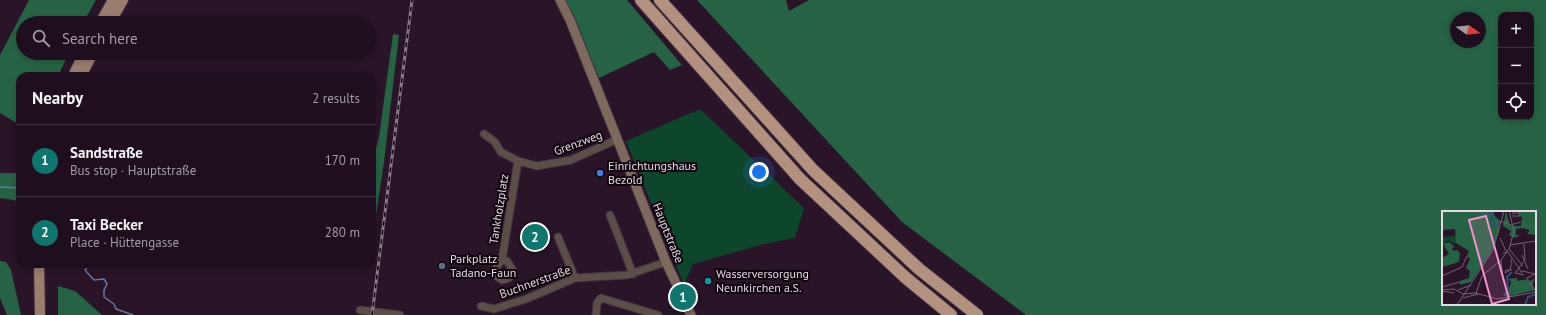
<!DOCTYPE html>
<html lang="en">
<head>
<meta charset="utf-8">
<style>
  body { margin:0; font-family:"PT Sans",sans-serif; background:#2c1d2b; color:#f1f3f6 }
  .controls { position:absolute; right:12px; top:12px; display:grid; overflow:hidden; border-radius:8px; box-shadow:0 2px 6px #0003 }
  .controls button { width:36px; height:36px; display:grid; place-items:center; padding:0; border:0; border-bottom:1px solid #3c2f3c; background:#1f0f1e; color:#f1f3f6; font:20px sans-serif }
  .compass { position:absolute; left:1450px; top:12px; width:36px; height:36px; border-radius:50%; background:#1f0f1e; box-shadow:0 2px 6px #0003; rotate:105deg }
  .you { position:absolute; left:759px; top:172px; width:14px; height:14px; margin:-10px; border:3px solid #fff; border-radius:50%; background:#1a73e8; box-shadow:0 0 0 6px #1a73e833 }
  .badge { display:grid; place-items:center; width:26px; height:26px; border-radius:50%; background:#0f766e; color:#fff; font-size:13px; font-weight:700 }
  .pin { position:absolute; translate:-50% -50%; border:2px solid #fff; box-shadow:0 1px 4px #0006 }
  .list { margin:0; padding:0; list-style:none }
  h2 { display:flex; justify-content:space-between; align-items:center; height:52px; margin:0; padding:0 16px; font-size:17px }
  h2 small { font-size:13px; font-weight:400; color:#a19ca4 }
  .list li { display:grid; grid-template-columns:26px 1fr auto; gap:12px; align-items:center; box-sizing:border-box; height:72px; padding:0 16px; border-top:1px solid #3c2f3c }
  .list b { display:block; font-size:15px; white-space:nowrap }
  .list p { margin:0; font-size:13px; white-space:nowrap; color:#a19ca4 }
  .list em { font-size:13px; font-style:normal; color:#a19ca4 }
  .icon { flex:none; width:22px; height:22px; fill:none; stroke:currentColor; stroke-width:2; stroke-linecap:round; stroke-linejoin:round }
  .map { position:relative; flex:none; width:1546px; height:315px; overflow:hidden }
  .search { position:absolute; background:#1f0f1e; box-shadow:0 2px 6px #0003; left:16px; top:16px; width:360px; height:44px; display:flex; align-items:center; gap:10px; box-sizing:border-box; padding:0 14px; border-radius:22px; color:#a19ca4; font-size:15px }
  .panel { position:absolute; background:#1f0f1e; box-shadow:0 2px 6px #0003; left:16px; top:72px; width:360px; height:196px; border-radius:12px }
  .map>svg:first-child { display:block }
  .green { fill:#0e462c }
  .forest { fill:#266344; fill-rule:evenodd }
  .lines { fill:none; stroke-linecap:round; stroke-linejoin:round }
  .stream { stroke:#67789a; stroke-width:1.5 }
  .minor-casing { stroke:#432f42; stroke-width:9 }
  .secondary-casing { stroke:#432f42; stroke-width:11 }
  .primary-casing { stroke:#432f42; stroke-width:12 }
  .motorway-casing { stroke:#432f42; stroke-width:14 }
  .minor { stroke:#5b4e46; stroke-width:7 }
  .secondary { stroke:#7e695d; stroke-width:9 }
  .primary { stroke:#997e6e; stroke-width:10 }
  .motorway { stroke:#b2917e; stroke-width:12 }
  .rail-casing { stroke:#897787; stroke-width:3 }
  .rail { stroke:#0d050c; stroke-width:1.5; stroke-dasharray:4.5; stroke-linecap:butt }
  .shop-dot { fill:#3f7fe0; stroke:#0d050c; stroke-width:1.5 }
  .service-dot { fill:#5c6f8a; stroke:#0d050c; stroke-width:1.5 }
  .culture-dot { fill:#0f9aa8; stroke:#0d050c; stroke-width:1.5 }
  .labels { text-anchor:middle; stroke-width:4; stroke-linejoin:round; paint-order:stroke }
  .street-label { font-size:12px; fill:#e6d7e4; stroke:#0d050c }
  .poi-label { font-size:12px; fill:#e6d7e4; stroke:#0d050c; text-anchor:start }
  .inset-river { fill:none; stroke:#304f7a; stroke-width:2 }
  .inset-road { fill:none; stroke:#756273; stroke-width:1 }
  .view { fill:#f790cd; fill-opacity:0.15; stroke:#f790cd; stroke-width:2 }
  .inset-edge { fill:none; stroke:#e6d7e4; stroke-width:2 }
</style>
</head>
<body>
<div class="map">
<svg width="1546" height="315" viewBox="0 0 1546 315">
  <rect width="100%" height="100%" fill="#291428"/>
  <path class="green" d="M700,109L804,208L795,238L764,244L693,264L684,285L626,141Z"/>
  <path class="forest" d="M29,0H96L83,23H23V53H69L58,76H20V125L0,113V55Z
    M564,0H627L682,65L670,70L654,52L599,78Z
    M697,0H786L789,11L809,0H1546V315H1026L902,222ZM1501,15H1531V117H1501ZM1456,18H1480V42H1456ZM1443,212H1535V304H1443Z
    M393,34L399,35L384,162L372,242V163L379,137Z
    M0,173H20V201L0,198Z
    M0,261L6,262L11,270L21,315H7L0,298Z
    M58,286L75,291L102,315H58Z"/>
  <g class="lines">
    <path class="stream" d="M0,187L20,188
      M90,264L85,270L94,280L104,279L107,284L104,290V297L114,304L116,309L133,315"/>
    <g class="minor-casing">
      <path id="minor" d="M484,134L494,141L501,152L518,161L537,166L571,160L618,139
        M610,215L633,274
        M558,237L575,278
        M502,260L507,261L512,269L509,278L502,280L496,276C494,269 497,265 502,260L518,161
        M481,306L494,309L526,299L575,278L627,275L666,262
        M360,310L400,315
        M596,315L597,303L601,298L658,315"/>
    </g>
    <g class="secondary-casing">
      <path id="secondary" d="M560,0L570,20L666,262L691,315"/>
    </g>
    <g class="primary-casing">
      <path id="primary" d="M100,23L113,0
        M110,23L123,0
        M73,76L84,53
        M81,76L93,53
        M39,264L40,315"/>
    </g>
    <g class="motorway-casing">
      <path id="motorway" d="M641,0L800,179L906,278L951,315
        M660,0L813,170L919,269L977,315"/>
    </g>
    <use href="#minor" class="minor"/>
    <use href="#secondary" class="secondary"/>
    <use href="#primary" class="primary"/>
    <use href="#motorway" class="motorway"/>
    <g class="rail-casing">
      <path id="rail" d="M372,315L412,0"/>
    </g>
    <use href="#rail" class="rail"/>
  </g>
  <circle class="shop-dot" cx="600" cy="173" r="4"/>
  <circle class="service-dot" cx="442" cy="266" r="4"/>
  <circle class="culture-dot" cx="708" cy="281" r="4"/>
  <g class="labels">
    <g class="street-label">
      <text transform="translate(578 143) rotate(-20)" y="4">Grenzweg</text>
      <text transform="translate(499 209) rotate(-81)" y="4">Tankholzplatz</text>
      <text transform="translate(668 233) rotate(68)" y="4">Hauptstraße</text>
      <text transform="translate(535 282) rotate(-20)" y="4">Buchnerstraße</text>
    </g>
    <g class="poi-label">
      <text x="608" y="170">Einrichtungshaus<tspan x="608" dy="14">Bezold</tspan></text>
      <text x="450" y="263">Parkplatz<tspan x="450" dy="14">Tadano-Faun</tspan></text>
      <text x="716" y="278">Wasserversorgung<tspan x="716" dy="14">Neunkirchen a.S.</tspan></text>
    </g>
  </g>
  <g transform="translate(1442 211)">
    <rect width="94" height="94" fill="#291428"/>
    <path d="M14,25V33L7,30L0,33V26Z" fill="#0e462c"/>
    <path d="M0,0H52V4L58,10L57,21L49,41L29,71L18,74V70L27,67L28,60L24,57L28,48L25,45L27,40L14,32L13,18L0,19ZM64,0L68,14L71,15H79L80,8L76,0H94V24L85,23L88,19L80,17L74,18V24H78L73,27L67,24L69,20L61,15ZM7,31L13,36L10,37L11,40L15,39L18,42L17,51L0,56V47L7,43L1,33ZM83,66L87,71L93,67L90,75L94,79L64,86L69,72L68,69L65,68L75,67L76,70L79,69H84Z" fill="#266344"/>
    <path class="inset-river" d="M46,0L55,16M62,85L66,79L65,66L70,61M83,94L86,86L94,83"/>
    <path class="inset-road" d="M70,2H77L78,5H70M58,10L69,14L79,11M58,27L64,40M68,34L94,30M67,38L81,55M61,42L66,41L80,62M80,44L86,58M69,48L70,52L69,54L68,59L63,62L64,59H70M59,49L61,69M80,60L93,63L85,67L94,80M82,64L73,62L83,49L82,33M0,65L20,56L25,45M0,76L18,71M0,79L12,78L21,83L33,82L56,88L94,81M16,79L29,74M0,80L12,82M34,82L40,65L59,49L67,38L72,20L67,0M21,87L36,83M15,94L51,39L62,0"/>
    <path class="view" d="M44,5L67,88L50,93L27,9Z"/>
    <rect width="94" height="94" class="inset-edge"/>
  </g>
</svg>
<div class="controls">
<button>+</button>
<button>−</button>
<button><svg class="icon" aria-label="locate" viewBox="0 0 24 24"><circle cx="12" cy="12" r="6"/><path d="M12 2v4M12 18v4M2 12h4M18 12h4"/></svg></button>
</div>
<svg class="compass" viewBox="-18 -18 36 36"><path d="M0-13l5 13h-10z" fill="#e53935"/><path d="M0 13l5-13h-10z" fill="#a19ca4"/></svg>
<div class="you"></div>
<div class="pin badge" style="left:683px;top:297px">1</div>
<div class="pin badge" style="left:535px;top:237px">2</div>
<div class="search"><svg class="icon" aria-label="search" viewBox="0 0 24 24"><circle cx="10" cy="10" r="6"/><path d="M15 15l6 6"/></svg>Search here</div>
<section class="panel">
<h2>Nearby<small>2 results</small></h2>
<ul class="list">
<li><span class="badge">1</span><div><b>Sandstraße</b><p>Bus stop · Hauptstraße</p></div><em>170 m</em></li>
<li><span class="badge">2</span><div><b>Taxi Becker</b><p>Place · Hüttengasse</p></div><em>280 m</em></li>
</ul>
</section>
</div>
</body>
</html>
